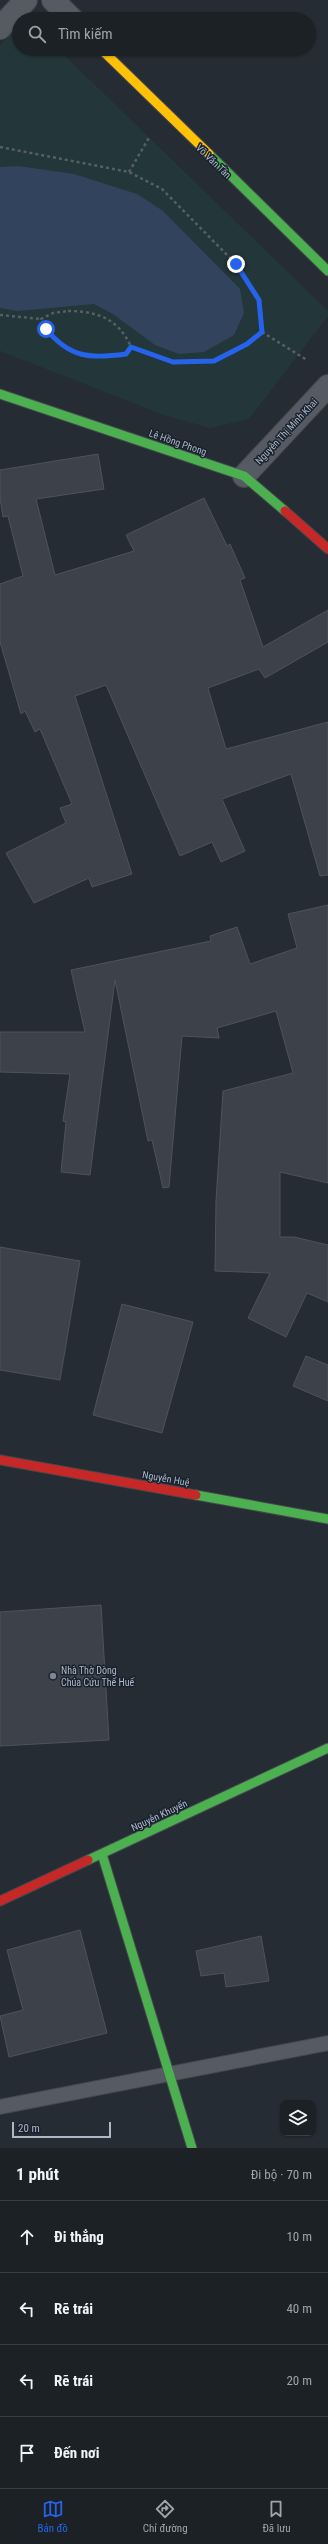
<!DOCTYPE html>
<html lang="vi">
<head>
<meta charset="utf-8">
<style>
  body { margin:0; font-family:"Roboto Condensed",sans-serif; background:#25292e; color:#f1f3f6 }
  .controls { position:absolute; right:12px; bottom:12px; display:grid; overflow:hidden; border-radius:8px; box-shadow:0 1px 3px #0004 }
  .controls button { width:36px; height:36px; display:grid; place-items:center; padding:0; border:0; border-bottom:1px solid #3a3e43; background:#1c2126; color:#f1f3f6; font:20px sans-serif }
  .scale { position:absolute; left:12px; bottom:10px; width:99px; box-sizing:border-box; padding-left:4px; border:2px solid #aeb7c6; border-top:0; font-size:11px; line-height:14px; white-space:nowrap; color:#aeb7c6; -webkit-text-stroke:3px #19222e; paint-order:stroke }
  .stop { position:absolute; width:12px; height:12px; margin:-9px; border:3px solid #2563eb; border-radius:50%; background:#fff }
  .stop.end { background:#2563eb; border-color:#fff; box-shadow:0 1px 4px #0008 }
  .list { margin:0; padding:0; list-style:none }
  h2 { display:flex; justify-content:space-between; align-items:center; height:52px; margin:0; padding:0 16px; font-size:17px }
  h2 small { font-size:13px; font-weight:400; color:#a0a3a7 }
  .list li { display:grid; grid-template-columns:26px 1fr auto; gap:12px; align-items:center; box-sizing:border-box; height:72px; padding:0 16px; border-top:1px solid #3a3e43 }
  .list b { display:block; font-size:15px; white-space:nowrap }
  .list em { font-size:13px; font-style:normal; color:#a0a3a7 }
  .icon { flex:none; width:22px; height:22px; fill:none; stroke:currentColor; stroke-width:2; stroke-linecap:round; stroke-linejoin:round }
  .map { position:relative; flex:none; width:328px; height:2148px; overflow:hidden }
  .search { position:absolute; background:#1c2126; box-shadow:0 1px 3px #0004; left:12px; right:12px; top:12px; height:44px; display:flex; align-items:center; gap:10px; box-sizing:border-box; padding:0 14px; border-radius:22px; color:#a0a3a7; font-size:15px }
  .sheet { height:340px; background:#1c2126 }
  nav { display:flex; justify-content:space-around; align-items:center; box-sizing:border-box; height:56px; border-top:1px solid #3a3e43; background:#1c2126; font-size:11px; color:#a0a3a7 }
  nav a { display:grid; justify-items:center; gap:2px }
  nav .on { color:#2563eb }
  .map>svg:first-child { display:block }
  .green { fill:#233639 }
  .water { fill:#32445d }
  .building { fill:#3d424a; stroke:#4d535c }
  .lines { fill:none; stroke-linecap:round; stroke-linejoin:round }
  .lane-casing { stroke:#44484e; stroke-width:16 }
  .street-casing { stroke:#44484e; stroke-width:24 }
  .fast-casing { stroke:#44484e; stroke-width:11 }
  .slow-casing { stroke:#44484e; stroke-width:11 }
  .jam-casing { stroke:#44484e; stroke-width:11 }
  .path { stroke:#585e65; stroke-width:2.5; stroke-dasharray:3 3; stroke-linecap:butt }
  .lane { stroke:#565a62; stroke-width:14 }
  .street { stroke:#565a62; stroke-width:22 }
  .fast { stroke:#4caf50; stroke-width:9 }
  .slow { stroke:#ffc107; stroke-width:9 }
  .jam { stroke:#c62828; stroke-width:9 }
  .route { stroke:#2563eb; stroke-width:5 }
  .poi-dot { fill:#7e8693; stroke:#19222e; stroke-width:1.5 }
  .labels { text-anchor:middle; stroke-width:3; stroke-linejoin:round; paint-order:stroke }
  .street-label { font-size:10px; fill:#aeb7c6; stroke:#19222e }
  .poi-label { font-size:10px; fill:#aeb7c6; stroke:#19222e; text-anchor:start }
</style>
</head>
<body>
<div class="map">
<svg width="328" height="2148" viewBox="0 0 328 2148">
  <rect width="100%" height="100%" fill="#262c33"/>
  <path class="green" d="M19,25V49H58L328,311V316L249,419L210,428L164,415L0,351V46Z"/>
  <path class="water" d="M18,166L74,174L137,194L163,211L240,289L244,313L234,335L204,352L179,354L155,345L113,314L94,304L17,311L0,308V167Z"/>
  <path class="building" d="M98,454L104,489L36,499L55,575L134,551L126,535L204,498L227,546L230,544L245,578L240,580L263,647L328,610V642L265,678L259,669L208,688L226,749L328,722V875L320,876L291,774L222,799L245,851L221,862L212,842L180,856L106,685L75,696L132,874L92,887L89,878L34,903L6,853L66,823L60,808L72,804L40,729L35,732L25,711L21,714L0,642V584L23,576L8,516L3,517L0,498V470Z
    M328,905V1183L280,1172V1237H294L328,1245V1302L307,1293L286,1337L248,1318L270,1273L215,1271L216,1201L223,1091L293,1073L276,1011L217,1028L219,1038L182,1036L169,1187L163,1188L152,1140L148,1141L115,980L90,1175L61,1172L66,1122L63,1121L70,1074L0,1072V1032H85L71,970L211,941L210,936L237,927L250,964L297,948L288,914Z
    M0,1247L80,1261L60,1380L0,1370Z
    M122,1304L193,1322L162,1433L93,1415Z
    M306,1356L328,1365V1401L293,1386Z
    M101,1605L109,1740L0,1746V1612Z
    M80,1930L107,2033L9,2057L0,2016L23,2010L7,1950Z
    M261,1936L269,1981L226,1987L224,1973L201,1976L196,1951Z"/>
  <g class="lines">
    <g class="lane-casing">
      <path id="lane" d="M0,2107L328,2043"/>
    </g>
    <g class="street-casing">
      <path id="street" d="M53,0L72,19
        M0,28L26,0
        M244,476L328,386"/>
    </g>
    <g class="fast-casing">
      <path id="fast" d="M209,154L328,271
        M0,394L244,476L285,511
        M196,1495L328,1519
        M102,1854L192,2148
        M88,1860L328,1748"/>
    </g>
    <g class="slow-casing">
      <path id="slow" d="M101,49L209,154"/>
    </g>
    <g class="jam-casing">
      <path id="jam" d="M285,511L328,549
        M0,1460L196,1495
        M0,1901L88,1860"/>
    </g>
    <path class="path" d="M0,147L129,172L162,189L236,264L259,300L262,332L247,345L214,361L173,363L131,347
      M129,172L150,136
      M68,311C97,311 119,319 131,347L126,354C88,359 60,357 41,319L53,313Z
      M0,315L41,319
      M262,332L307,360"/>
    <use href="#lane" class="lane"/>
    <use href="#street" class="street"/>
    <use href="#fast" class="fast"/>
    <use href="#slow" class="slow"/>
    <use href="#jam" class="jam"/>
  </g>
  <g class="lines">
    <path class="route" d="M46,329C70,358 90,359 126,354L131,347L173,362L214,361L247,344L262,332L259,300L236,264"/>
  </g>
  <circle class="poi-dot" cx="53" cy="1676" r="4"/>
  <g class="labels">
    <g class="street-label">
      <text transform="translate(214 161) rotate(44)" y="4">Võ Văn Tần</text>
      <text transform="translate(286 431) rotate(-47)" y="4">Nguyễn Thị Minh Khai</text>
      <text transform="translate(178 442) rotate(19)" y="4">Lê Hồng Phong</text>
      <text transform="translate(166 1478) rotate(10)" y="4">Nguyễn Huệ</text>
      <text transform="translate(159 1815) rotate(-25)" y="4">Nguyễn Khuyến</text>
    </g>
    <g class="poi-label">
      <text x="61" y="1674">Nhà Thờ Dòng<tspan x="61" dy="12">Chúa Cứu Thế Huế</tspan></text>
    </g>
  </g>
</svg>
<div class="controls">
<button><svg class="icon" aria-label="layers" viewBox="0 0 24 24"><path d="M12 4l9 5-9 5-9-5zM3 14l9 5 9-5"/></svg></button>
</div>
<div class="scale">20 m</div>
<div class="stop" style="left:46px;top:329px"></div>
<div class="stop end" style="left:236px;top:264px"></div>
<div class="search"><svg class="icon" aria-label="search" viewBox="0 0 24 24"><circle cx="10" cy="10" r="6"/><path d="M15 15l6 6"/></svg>Tìm kiếm</div>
</div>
<section class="sheet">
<h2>1 phút<small>Đi bộ · 70 m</small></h2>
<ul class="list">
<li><svg class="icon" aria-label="ahead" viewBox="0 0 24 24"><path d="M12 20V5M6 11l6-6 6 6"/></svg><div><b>Đi thẳng</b></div><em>10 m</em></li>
<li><svg class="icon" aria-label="left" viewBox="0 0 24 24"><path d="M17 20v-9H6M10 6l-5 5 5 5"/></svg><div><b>Rẽ trái</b></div><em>40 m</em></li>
<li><svg class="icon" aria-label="left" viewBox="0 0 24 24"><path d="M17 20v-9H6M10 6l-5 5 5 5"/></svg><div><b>Rẽ trái</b></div><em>20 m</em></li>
<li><svg class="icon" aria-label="arrive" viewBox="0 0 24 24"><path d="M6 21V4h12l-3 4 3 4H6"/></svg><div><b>Đến nơi</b></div></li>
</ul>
</section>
<nav>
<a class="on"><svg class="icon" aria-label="map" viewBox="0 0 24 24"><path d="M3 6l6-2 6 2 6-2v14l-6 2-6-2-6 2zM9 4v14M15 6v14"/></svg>Bản đồ</a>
<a><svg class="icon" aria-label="directions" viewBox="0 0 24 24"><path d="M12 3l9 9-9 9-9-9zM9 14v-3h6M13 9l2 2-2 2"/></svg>Chỉ đường</a>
<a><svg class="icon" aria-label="saved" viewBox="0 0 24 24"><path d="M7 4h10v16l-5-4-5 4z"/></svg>Đã lưu</a>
</nav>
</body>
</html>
